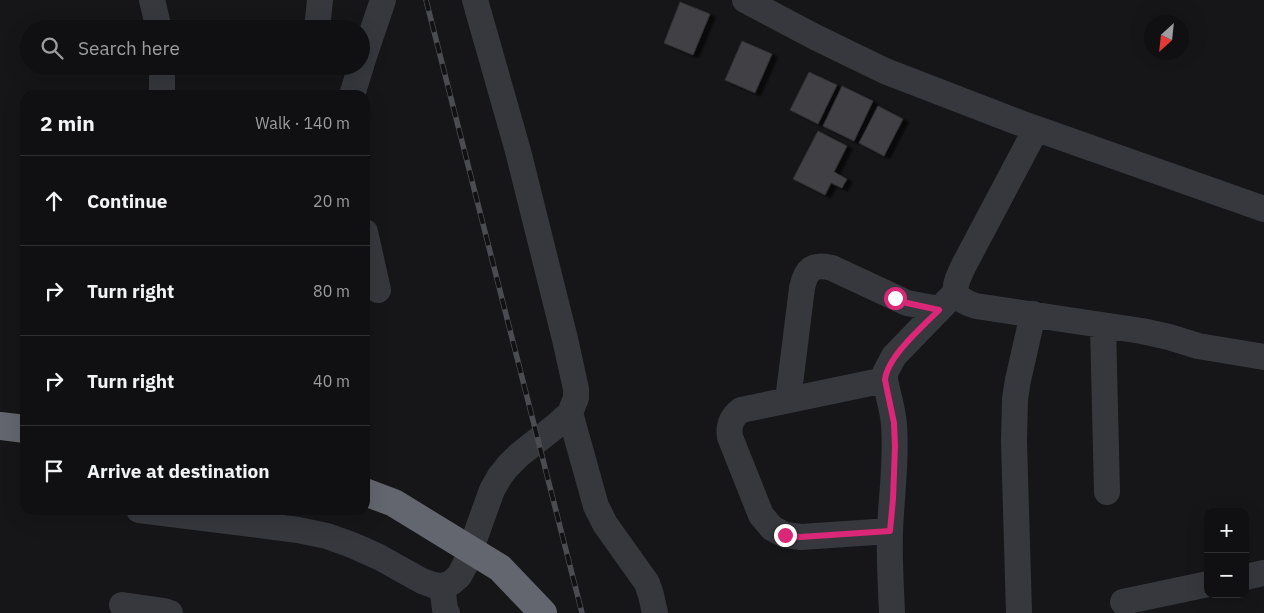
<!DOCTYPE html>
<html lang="en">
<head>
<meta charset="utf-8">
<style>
  body { margin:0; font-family:"IBM Plex Sans",sans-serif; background:#19191b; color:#f1f3f6 }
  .controls { position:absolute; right:15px; bottom:15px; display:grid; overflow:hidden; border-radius:10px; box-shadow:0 5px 20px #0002 }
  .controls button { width:45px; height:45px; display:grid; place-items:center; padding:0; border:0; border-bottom:1px solid #303032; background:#101012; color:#f1f3f6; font:25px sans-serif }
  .compass { position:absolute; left:1144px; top:15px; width:45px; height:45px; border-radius:50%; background:#101012; box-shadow:0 5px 20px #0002; rotate:207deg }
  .stop { position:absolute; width:15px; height:15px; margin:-11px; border:4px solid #db2777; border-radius:50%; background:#fff }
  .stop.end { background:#db2777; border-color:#fff; box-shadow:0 1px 5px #0008 }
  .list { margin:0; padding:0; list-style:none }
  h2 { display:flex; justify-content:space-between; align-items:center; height:65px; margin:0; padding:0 20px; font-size:21px }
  h2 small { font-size:16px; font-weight:400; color:#9c9d9f }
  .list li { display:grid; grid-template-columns:32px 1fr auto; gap:15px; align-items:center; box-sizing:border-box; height:90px; padding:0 20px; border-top:1px solid #303032 }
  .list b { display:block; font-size:19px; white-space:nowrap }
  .list em { font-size:16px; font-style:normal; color:#9c9d9f }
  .icon { flex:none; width:28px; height:28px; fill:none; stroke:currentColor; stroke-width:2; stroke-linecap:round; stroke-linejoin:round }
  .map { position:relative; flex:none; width:1264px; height:613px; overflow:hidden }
  .search { position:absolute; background:#101012; box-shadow:0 5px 20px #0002; left:20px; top:20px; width:350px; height:55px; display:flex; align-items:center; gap:12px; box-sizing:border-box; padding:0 18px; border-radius:28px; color:#9c9d9f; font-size:19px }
  .panel { position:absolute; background:#101012; box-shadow:0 5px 20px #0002; left:20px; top:90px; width:350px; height:425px; border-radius:15px }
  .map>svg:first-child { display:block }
  .building { fill:#404145; stroke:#303034; filter:url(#shadow) }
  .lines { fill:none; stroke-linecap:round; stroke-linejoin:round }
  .minor { stroke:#37383d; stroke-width:26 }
  .highway { stroke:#63666e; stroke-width:28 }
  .rail-casing { stroke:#4a4c52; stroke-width:5.5 }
  .rail { stroke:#111113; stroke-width:4; stroke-dasharray:11; stroke-linecap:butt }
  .route { stroke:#db2777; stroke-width:6 }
</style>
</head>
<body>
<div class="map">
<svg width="1264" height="613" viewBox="0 0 1264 613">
  <defs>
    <filter id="shadow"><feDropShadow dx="5.5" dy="3" stdDeviation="1" flood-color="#0009"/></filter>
  </defs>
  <rect width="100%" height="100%" fill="#161618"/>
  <path class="building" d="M680,2L710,14L693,55L664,43Z
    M742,41L772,54L755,93L725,80Z
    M809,72L837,85L818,124L790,110Z
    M842,86L873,101L854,141L823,126Z
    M878,106L903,119L884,156L859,143Z
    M818,131L847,146L834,172L847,179L842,188L831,183L825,195L793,179Z"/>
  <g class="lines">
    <path class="minor" d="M152,0L159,29
      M745,0L815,37L885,71L1020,123L1264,209
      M317,29L320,0
      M361,65L383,0
      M162,95V66
      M352,95L361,66
      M1036,129L964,265C953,288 949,297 976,306L1142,331L1169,337L1198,346L1264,357
      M365,232L378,290
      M1103,326L1107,492
      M885,380L741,410C732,417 728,425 730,437L761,515L772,528L785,535L801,537L890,531
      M788,400L802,288C806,269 813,263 832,268L907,303L939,309
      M570,413L596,506L605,524L647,583L651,595L655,613
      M139,510L298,530L327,536L352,545L379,557L422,581L433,585L442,586L451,583L459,576L465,565L492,490L500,476L508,466L519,455L557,425L570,413L576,398V389L565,339L518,151L475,0
      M1245,577L1264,573
      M442,586L445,609L447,613
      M1123,602L1208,584
      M122,605L164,611L170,613
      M892,613C891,586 889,559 890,532C891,497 897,461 894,425C893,410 888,395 885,380V373L894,356L956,292
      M1019,613L1014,441L1015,399L1018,380L1033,314"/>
    <path class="highway" d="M0,426L25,429
      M365,492L394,503L500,568L543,613"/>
    <g class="rail-casing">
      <path id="rail" d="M426,0L582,613"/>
    </g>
    <use href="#rail" class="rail"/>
  </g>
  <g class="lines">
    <path class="route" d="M785,535L800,537L890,531L893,499L895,446L894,423L885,380C887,357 923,326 939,310L907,303L895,298"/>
  </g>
</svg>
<div class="controls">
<button>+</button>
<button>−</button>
</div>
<svg class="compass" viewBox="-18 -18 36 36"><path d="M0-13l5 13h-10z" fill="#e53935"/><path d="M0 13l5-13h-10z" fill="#9c9d9f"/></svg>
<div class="stop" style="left:895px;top:298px"></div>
<div class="stop end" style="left:785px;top:535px"></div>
<div class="search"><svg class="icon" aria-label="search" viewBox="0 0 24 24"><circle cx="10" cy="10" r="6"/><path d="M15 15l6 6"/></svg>Search here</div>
<section class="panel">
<h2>2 min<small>Walk · 140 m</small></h2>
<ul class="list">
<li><svg class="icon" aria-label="ahead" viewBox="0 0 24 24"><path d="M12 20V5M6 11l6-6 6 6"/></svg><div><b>Continue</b></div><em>20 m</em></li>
<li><svg class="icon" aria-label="right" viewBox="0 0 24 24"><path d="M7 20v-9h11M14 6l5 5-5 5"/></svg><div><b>Turn right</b></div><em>80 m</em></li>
<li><svg class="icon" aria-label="right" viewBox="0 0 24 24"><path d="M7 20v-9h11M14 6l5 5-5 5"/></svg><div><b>Turn right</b></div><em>40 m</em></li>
<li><svg class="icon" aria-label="arrive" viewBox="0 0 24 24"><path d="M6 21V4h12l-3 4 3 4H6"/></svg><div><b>Arrive at destination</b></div></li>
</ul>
</section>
</div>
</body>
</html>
